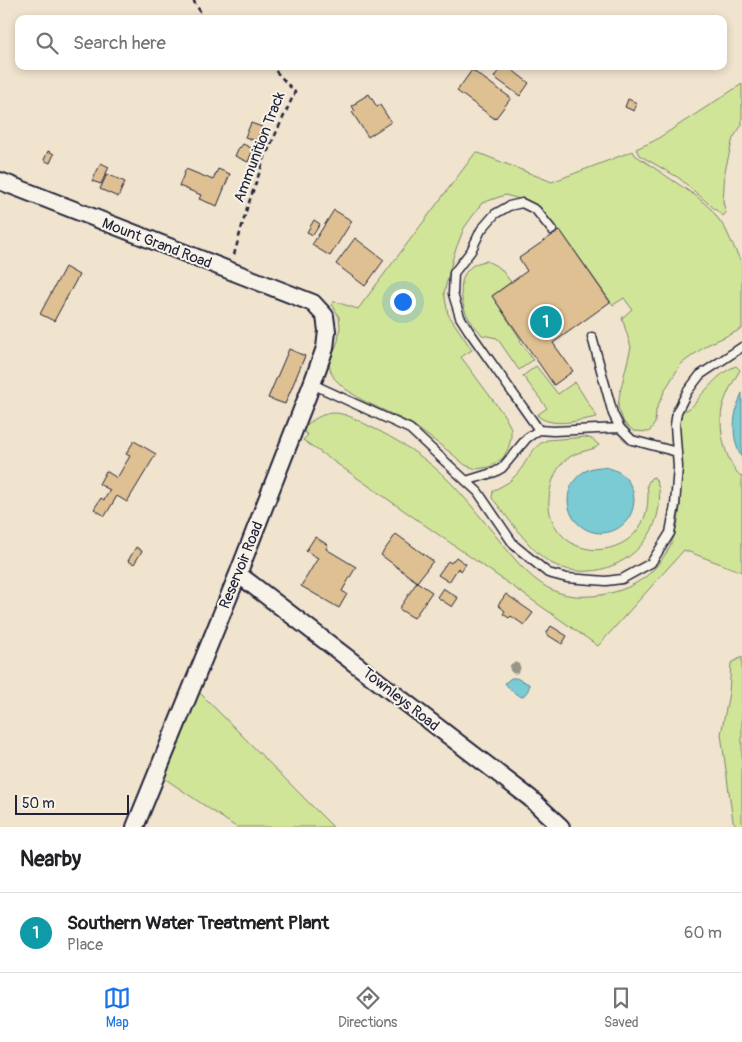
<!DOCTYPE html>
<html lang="en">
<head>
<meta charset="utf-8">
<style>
  body { margin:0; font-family:Pangolin,sans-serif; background:#f6f6f6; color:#202124 }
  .scale { position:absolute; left:15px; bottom:12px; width:114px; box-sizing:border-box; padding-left:5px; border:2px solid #22223b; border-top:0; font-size:14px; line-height:18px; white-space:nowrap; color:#22223b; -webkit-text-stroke:4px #f7f3e8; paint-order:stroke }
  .you { position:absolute; left:402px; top:301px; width:18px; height:18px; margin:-12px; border:4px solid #fff; border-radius:50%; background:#1a73e8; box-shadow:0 0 0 8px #1a73e833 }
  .badge { display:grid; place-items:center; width:32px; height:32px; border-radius:50%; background:#1a73e8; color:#fff; font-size:16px; font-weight:700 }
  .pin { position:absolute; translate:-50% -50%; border:2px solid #fff; box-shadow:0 1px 5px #0006 }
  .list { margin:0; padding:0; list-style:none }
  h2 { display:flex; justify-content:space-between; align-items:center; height:65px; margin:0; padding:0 20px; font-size:21px }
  h2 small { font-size:16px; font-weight:400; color:#757577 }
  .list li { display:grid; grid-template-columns:32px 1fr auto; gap:15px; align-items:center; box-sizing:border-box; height:80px; padding:0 20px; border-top:1px solid #e0e0e0 }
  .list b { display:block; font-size:19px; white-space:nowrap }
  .list p { margin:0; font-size:16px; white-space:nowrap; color:#757577 }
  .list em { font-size:16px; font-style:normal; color:#757577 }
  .icon { flex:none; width:28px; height:28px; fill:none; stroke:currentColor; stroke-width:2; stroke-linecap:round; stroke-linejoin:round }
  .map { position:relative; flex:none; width:742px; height:827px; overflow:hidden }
  .search { position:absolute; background:#fff; box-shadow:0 2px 8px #0003; left:15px; right:15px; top:15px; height:55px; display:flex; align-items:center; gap:12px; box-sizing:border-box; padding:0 18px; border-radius:10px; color:#757577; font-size:19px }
  .sheet { height:145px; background:#fff }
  nav { display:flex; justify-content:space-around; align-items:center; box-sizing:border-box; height:70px; border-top:1px solid #e0e0e0; background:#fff; font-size:14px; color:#757577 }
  nav a { display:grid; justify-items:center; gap:2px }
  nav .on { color:#1a73e8 }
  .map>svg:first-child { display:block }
  .green { fill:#d1e599; stroke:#7a846a }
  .water { fill:#7acbd3; stroke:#578796 }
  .building { fill:#dec092; stroke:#22223b }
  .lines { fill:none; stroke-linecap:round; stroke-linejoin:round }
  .lane-casing { stroke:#22223b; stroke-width:11 }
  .street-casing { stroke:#22223b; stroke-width:20 }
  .path { stroke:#22223b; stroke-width:2.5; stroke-dasharray:5 4; stroke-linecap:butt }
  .lane { stroke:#f7f3e8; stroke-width:8 }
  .street { stroke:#f7f3e8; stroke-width:16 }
  .tree { fill:#97948a }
  .labels { text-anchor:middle; stroke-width:4; stroke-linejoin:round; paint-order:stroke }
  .street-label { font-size:15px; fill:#22223b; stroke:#f7f3e8 }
</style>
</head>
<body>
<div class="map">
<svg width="742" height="827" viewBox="0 0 742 827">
  <rect width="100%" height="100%" fill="#f0e4ce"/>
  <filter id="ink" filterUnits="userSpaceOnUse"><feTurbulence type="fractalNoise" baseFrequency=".02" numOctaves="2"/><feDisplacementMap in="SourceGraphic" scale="10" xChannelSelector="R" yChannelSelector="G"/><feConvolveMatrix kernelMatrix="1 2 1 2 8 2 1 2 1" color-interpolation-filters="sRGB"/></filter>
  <g filter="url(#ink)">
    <path class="green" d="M742,84V125L733,138L725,171L723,202L726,213L723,216L679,178L639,155L636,149L654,141Z
      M633,151L635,155L696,196L711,209L725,228L742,264V329L707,345L681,364L666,388L656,410L655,423L649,432L634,431L624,423L618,407L620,392L631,347L622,318L632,309L624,298L613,305L560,230L557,232L538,207L524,200L505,195L482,203L464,228L454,254L444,293L448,314L472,350L461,357L504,415L511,428V439L508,449L503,458L490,467L476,469L465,465L451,453L412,424L362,400L344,388L334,378L331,372L329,363L338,341L340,327L339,317L332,304L333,302H336L358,309L476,152L552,182Z
      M487,261L500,268L511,282L492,296L521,340L520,341L533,360L519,370L497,338L482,335C477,328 469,321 466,313C457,290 459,264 487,261Z
      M536,366L558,394L575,382L597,417C580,420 551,429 537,415L547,408L523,376Z
      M736,366L740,370C733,382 727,392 723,405C717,425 725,464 742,477V572L684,550L598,646L303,440L308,435L303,431C306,423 316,418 323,415C339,409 353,418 367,425C397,439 427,458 451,483C476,509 496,538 520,565C545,591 564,600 601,595C620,592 639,584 652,571C693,529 677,482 679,430C679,424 681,417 682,411C694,410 697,398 705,391C714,381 723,371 736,366Z
      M586,437L592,439L599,445C595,449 591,449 585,451C575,453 566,458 560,466C553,476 550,487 549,499C548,512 552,524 561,534C582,559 627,553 642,523C648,511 649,498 647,485L651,478L654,477C660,486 660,495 659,506C653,556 596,587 551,563C530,551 508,517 492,498L493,491C499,487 508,484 513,478C527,466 529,447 547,440Z
      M742,657V827H738L733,821L721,734L729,693L731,663Z
      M199,692L327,821L333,827H236L164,778Z"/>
    <path class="water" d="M742,393V458C730,438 733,413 742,393Z
      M568 500a33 33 0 1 1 66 0a33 33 0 1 1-66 0Z
      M511,678H516L529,684C530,689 526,694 522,697C516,695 509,689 505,683Z"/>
    <path class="building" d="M502,66H507L529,83L520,96L494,77Z
      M472,70L511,98L495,119L457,91Z
      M369,94L377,107L380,105L391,122L368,137L352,112L355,111L352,106L356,104V102Z
      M628,99L637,103L634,111L625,107Z
      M251,123L262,127L256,141L245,137Z
      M243,144L253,149L248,162L235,156L239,147L240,148Z
      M48,151L54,154L50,163L44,160Z
      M101,163L109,167L101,184L92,181Z
      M186,169L213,180L218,169L230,174L217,206L199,199L201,195L179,186Z
      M107,174L125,182L118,197L100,189Z
      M334,210L352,221L330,256L312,245Z
      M314,220L320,224L313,235L307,232Z
      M560,230L610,302L553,343L573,371L554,385L492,296L527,271L519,258Z
      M355,238L384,260L365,286L336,264Z
      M65,267L79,275L54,321L40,314Z
      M289,349L305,356L285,404L268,398Z
      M134,441L156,454L127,502L117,496L105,516L94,509L101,498L104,500L110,490L99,484L106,471L117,478L130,456L126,454Z
      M396,534L433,561L417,582L381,555Z
      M315,537L328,545L326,549L356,567L342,591L347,594L339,608L301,586L318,558L306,551Z
      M136,547L142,551L134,564L128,561Z
      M456,557L466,564L461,571L458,568L449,582L438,575L448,561L451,563Z
      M417,582L432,592L414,618L399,609Z
      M443,588L458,598L452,607L437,597Z
      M506,594L533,613L524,625L511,616L509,618L503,614L505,611L498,605Z
      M551,626L567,636L562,644L546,634Z"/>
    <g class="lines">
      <g class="lane-casing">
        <path id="lane" d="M592,337L613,414L620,428L632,440L677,452
          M312,384L410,429L478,492L514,545L548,573L567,578L606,581L622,579L651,563L670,533L675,505L678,467L675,425L677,412L687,392L700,375L742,347
          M539,430L469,331L460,317L453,294L454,273L471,251L481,230L495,214L509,206L522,203L536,210L552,230
          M466,481L495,472L502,468L527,438L539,430L553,431L620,428"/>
      </g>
      <g class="street-casing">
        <path id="street" d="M0,181L313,303L325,316L327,331L325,348L312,384L238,574L135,827
          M238,574L530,798L561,827"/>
      </g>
      <path class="path" d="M193,0L205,19
        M234,255L247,208L265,157L295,92L271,66"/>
      <use href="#lane" class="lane"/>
      <use href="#street" class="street"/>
    </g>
    <circle class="tree" cx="515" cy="668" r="5.5"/>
  </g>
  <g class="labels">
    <g class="street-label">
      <text transform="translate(259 147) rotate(-69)" y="5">Ammunition Track</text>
      <text transform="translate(157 243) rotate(21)" y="5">Mount Grand Road</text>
      <text transform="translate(241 565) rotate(-68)" y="5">Reservoir Road</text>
      <text transform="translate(401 699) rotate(38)" y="5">Townleys Road</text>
    </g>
  </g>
</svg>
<div class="scale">50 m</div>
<div class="you"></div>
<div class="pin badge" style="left:546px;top:322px;background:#0f9aa8">1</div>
<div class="search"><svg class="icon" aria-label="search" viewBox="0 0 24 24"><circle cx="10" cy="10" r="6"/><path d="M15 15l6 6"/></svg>Search here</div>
</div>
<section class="sheet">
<h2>Nearby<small></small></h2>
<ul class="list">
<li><span class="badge" style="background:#0f9aa8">1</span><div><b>Southern Water Treatment Plant</b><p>Place</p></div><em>60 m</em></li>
</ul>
</section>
<nav>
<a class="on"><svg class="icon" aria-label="map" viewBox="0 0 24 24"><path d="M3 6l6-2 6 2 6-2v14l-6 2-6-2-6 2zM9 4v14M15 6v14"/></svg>Map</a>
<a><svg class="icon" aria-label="directions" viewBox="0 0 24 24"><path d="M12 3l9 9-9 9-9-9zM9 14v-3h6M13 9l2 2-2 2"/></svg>Directions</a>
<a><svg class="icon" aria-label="saved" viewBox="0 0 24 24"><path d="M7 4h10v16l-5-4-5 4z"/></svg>Saved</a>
</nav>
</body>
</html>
